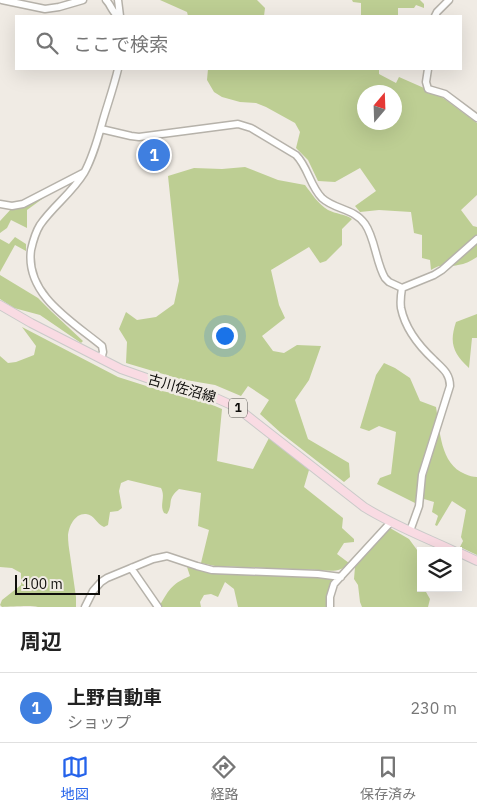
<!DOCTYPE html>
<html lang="ja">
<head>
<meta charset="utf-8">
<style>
  body { margin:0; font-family:"IBM Plex Sans","Noto Sans JP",sans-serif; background:#f6f6f6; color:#222 }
  .controls { position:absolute; right:15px; bottom:15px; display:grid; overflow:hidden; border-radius:0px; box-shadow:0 5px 20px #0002 }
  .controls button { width:45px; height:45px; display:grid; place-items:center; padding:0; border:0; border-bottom:1px solid #e0e0e0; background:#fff; color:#222; font:25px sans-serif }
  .compass { position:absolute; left:357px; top:85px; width:45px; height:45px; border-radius:50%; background:#fff; box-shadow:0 5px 20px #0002; rotate:19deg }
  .scale { position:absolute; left:15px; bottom:12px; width:85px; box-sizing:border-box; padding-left:5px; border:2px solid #0f0e0b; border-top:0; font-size:14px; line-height:18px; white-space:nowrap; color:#0f0e0b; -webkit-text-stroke:4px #f0ebe4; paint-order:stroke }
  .you { position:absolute; left:224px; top:335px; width:18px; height:18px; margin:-12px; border:4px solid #fff; border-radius:50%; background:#1a73e8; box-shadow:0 0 0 8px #1a73e833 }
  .badge { display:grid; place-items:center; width:32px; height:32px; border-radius:50%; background:#2563eb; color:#fff; font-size:16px; font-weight:700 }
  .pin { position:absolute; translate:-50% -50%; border:2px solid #fff; box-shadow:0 1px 5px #0006 }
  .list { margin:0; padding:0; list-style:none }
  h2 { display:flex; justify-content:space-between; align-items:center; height:65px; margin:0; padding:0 20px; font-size:21px }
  h2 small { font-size:16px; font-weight:400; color:#767676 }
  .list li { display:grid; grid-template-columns:32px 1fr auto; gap:15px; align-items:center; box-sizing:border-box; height:70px; padding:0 20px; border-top:1px solid #e0e0e0 }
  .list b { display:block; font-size:19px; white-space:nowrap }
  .list p { margin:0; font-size:16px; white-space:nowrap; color:#767676 }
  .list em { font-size:16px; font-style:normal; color:#767676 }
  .icon { flex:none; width:28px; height:28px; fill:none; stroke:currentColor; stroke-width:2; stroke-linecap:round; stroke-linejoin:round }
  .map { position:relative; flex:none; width:477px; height:607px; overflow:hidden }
  .search { position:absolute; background:#fff; box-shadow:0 5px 20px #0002; left:15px; right:15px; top:15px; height:55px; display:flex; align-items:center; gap:12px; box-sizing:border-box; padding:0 18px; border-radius:0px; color:#767676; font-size:19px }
  .sheet { height:135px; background:#fff }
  nav { display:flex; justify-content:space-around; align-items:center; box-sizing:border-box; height:70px; border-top:1px solid #e0e0e0; background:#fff; font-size:14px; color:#767676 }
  nav a { display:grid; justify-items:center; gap:2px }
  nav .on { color:#2563eb }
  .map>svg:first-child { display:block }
  .green { fill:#bdce93; fill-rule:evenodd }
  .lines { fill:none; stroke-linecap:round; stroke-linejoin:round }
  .minor-casing { stroke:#b6b2aa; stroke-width:9 }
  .major-casing { stroke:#cacac9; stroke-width:10 }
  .minor { stroke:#fff; stroke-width:6 }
  .major { stroke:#f9dbe3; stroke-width:8 }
  .labels { text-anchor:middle; stroke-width:5; stroke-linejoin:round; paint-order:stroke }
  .shield { fill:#f0ebe4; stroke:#52504c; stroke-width:1 }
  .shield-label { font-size:12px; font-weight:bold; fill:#0f0e0b }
  .street-label { font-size:14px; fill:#0f0e0b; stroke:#f0ebe4 }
</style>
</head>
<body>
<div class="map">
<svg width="477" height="607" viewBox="0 0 477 607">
  <rect width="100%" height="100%" fill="#f0ebe4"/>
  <path class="green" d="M160,0H257L265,8L264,16H188L187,12Z
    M352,0H420L424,4V8L416,5L414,8H398V16L361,15V3L353,2Z
    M208,69H379V74L396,83L399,77L424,88L428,93L440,96L446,100L477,123V195L461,210L473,226L477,227V257C471,261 465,264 458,265C446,268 444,262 431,270L430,260L422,258V235L414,233L411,212L379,210L360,212L355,206L376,191L360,168L335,182L318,181L308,160L296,148L300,132L295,123L266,107L256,103L240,102L222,97L214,92L207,80ZM364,92H394V122H364Z
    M245,167L278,180L305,185C312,194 318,204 328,210C336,214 345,214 352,219L342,229V245L326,261L320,263L309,247L271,270L279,305L285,318L262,336L273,351L284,353L297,345L321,346L309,380L295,400L308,439L349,463L350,477L344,482L281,433L260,414L269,400L248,386L241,396L215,385L180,379L126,363L127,342L119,329L126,312L137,320L156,317L174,304L179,281L168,176L194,168L222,169Z
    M49,194L27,210V228L11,220L7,228L0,233V221L12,208Z
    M15,237L26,244V251L15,245L0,272V239L9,244Z
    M0,275L38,298L52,312L83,341L81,343L40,315L14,308L0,299Z
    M477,314V338H472L469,368C453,353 449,343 456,322Z
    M22,327L118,377L162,391L196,398L222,409L217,461L253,469L270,436L309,470L304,487L343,518L342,528L354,539V542L344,543L337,554L349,563C341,573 330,571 319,570L215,566L201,563L209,530L198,526L201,493L179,489C166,500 174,503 167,514L164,513C159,505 166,497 161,488L128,480L121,483L119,491L122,508L118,511L110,512L108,525L104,527C96,524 95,515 86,514C75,513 69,526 68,535C68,542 69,549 70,555C72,569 74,583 76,597V607H38C30,605 11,607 2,607L0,605L2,600L21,585V573L12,568L0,567V356L8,363L16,362L34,355L36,346Z
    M384,363L395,368L410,378L420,401L436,407C440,430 440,464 465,474C469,476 473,477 477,477V555L460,547L463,541L461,537L466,510L452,501L437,526L435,525L438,516L437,515L432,512L434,502L424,499L415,503L377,484L380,478L391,474L396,432L379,426L369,431L360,428L376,375Z
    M390,528L409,539L420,554L421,588H426V592L430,599L428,607H362L360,602L358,585L354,579L355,567Z
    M187,567L213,573L318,577L334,579L328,595L327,607H238L234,589L225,582L218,597L211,594L204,595L200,602L201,607H161L160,605C170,588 172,584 190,576Z"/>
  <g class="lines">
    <g class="minor-casing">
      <path id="minor" d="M2,0L45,9L59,7L83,0
        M106,0C111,5 112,12 118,16
        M118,0L120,16
        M435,16L437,12L449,0
        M428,69L426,82L428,89L445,94L477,118
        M101,129L131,136L139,137L238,124L251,128L296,155C308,167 310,186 322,198C335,210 354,208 365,224C375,238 376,263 385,278L389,282L402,288L434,275L442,270L477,239
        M0,204L12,206L23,204L83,173
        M402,288C401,294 400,301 401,308C405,328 419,346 434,360C442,368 450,373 450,386L422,475L419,506L410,531
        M101,359L103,352L102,346C73,322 25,295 31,250C33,241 35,233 40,225C53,206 72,193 84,173C93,157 98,138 103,120C108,103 114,86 118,69
        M131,568L158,607
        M85,607L93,591L101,582L107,578L153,559L167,556L197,566L212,570L318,574L341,577
        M330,607V597L334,584L391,522"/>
    </g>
    <g class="major-casing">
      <path id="major" d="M0,305L31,323L121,369L158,382L209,395L236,407L364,507C393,525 424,537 454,551
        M458,552L477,561"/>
    </g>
    <use href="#minor" class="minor"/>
    <use href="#major" class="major"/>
  </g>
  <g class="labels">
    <rect class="shield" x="229" y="398.5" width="18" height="19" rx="4"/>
    <g class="shield-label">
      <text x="238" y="412">1</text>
    </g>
    <g class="street-label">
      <text transform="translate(182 388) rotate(16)" y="5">古川佐沼線</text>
    </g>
  </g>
</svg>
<div class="controls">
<button><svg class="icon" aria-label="layers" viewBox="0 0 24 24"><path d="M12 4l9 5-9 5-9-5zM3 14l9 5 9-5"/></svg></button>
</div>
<svg class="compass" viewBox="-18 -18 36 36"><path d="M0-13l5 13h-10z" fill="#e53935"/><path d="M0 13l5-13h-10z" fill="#767676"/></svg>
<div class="scale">100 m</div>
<div class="you"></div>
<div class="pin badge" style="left:154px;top:155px;background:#3f7fe0">1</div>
<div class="search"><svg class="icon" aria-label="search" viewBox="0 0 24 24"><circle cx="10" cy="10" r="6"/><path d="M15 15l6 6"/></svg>ここで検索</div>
</div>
<section class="sheet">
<h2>周辺<small></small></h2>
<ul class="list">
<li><span class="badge" style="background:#3f7fe0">1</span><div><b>上野自動車</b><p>ショップ</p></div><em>230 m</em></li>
</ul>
</section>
<nav>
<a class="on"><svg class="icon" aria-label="map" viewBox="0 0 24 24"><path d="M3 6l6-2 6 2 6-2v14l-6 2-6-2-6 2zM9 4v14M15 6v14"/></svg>地図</a>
<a><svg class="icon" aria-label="directions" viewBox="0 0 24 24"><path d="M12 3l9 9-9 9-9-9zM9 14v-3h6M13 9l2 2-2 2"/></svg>経路</a>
<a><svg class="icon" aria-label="saved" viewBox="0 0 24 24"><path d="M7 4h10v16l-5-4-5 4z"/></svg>保存済み</a>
</nav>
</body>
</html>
